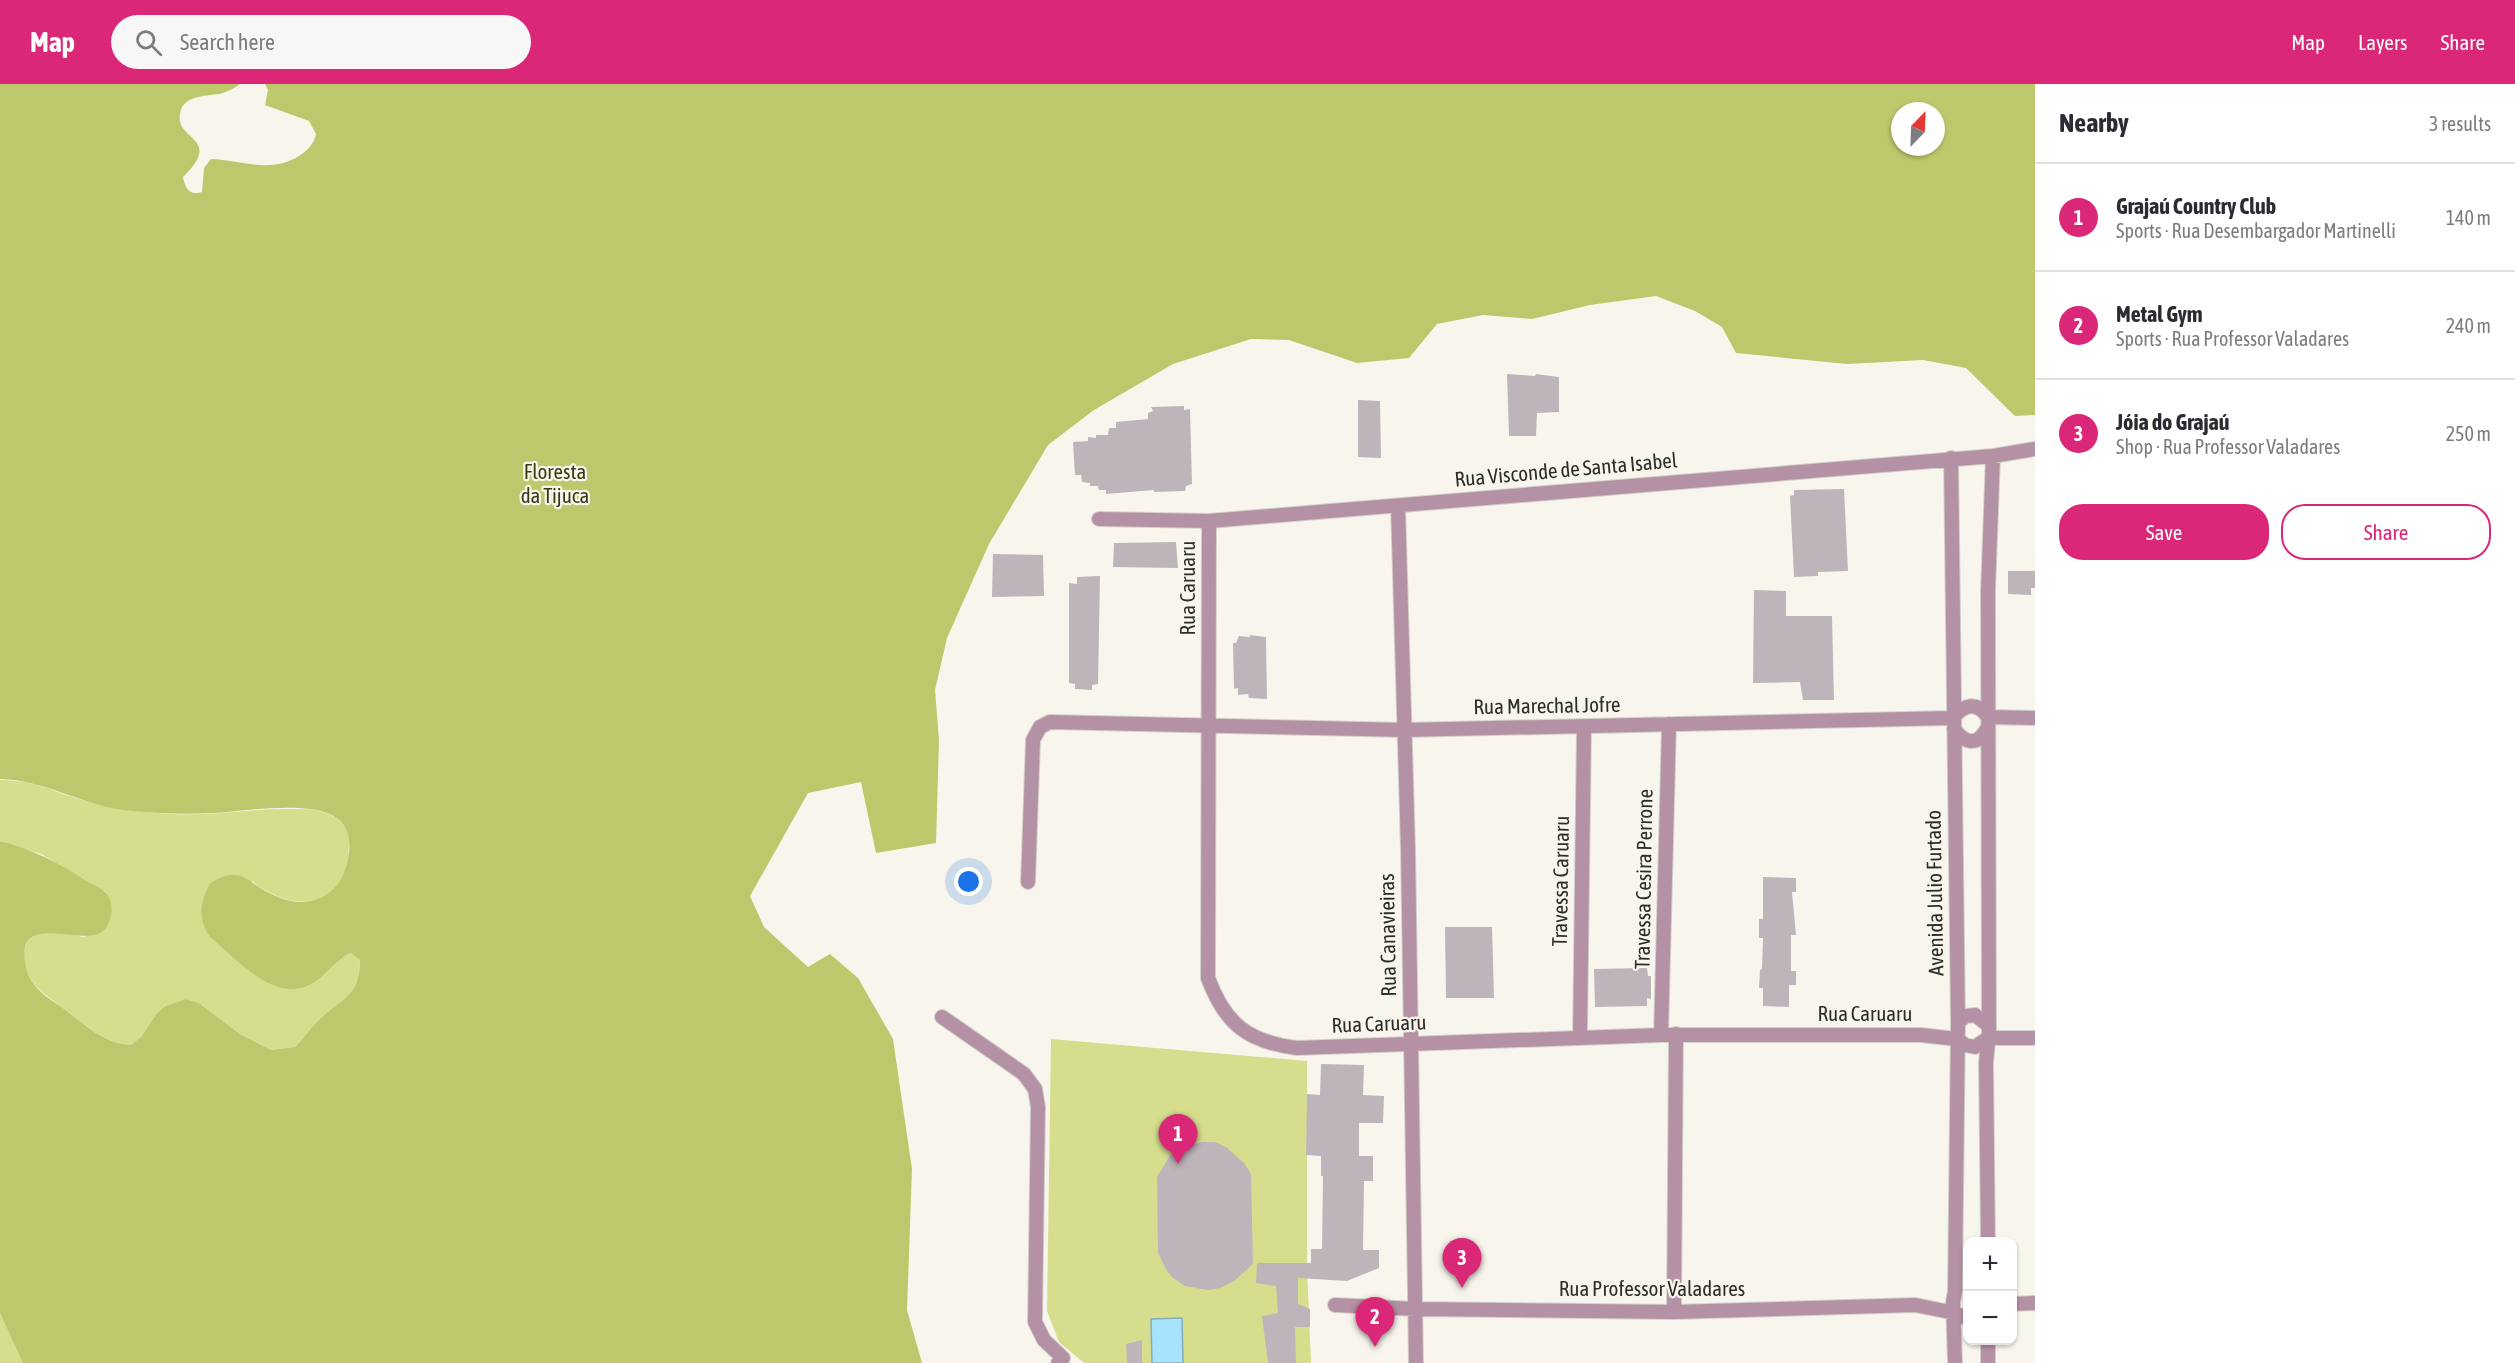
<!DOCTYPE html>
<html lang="en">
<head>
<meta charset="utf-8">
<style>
  body { margin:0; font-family:"Asap Condensed",sans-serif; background:#f7f7f7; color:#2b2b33 }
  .controls { position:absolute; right:18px; bottom:18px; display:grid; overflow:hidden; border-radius:12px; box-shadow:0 2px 4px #0004 }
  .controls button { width:54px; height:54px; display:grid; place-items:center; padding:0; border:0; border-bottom:2px solid #e1e1e2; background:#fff; color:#2b2b33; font:30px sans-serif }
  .compass { position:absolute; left:1891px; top:18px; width:54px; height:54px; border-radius:50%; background:#fff; box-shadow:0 2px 4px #0004; rotate:23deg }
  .you { position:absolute; left:969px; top:798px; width:21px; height:21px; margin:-15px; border:4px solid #fff; border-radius:50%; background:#1a73e8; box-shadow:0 0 0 9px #1a73e833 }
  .badge { display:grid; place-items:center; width:39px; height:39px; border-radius:50%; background:#db2777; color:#fff; font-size:20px; font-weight:700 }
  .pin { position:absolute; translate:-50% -50px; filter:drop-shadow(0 2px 3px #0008) }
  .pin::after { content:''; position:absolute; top:32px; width:21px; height:18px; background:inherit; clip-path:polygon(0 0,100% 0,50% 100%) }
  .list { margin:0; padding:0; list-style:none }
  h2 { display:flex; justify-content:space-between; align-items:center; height:78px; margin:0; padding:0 24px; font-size:26px }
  h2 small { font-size:20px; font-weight:400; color:#7c7c81 }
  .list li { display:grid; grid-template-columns:39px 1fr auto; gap:18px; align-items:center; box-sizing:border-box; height:108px; padding:0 24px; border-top:2px solid #e1e1e2 }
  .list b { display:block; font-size:22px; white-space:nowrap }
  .list p { margin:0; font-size:20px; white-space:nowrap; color:#7c7c81 }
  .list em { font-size:20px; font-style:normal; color:#7c7c81 }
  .actions { display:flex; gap:12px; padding:18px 24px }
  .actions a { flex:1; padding:14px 0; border:2px solid #db2777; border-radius:24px; text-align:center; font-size:21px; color:#db2777 }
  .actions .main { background:#db2777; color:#fff }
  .icon { flex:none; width:33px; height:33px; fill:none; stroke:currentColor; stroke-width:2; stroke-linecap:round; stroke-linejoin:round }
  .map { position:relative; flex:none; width:2035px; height:1279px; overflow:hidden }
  header { display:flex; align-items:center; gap:36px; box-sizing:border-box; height:84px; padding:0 30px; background:#db2777; color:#fff }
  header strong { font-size:28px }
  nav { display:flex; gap:33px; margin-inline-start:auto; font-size:21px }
  .search { width:420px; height:54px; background:#f7f7f7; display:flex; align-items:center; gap:15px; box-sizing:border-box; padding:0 21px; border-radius:33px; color:#7c7c81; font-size:22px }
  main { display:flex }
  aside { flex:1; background:#fff }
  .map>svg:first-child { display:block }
  .green { fill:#d6de8e }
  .forest { fill:#bfc76c; fill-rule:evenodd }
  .water { fill:#a7e4fb; stroke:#82adbc; stroke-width:1.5 }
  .building { fill:#beb5bb }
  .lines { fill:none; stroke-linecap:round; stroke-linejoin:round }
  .minor-casing { stroke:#d3d2c9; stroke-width:16 }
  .minor { stroke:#b591a6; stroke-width:14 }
  .labels { text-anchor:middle; stroke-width:4.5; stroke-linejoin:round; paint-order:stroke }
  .street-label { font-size:21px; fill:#2d2d29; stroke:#f8f6ec }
  .park-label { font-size:21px; fill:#373a13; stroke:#f8f6ec }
</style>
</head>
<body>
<header>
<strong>Map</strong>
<div class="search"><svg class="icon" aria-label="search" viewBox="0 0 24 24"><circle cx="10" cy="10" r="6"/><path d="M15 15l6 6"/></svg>Search here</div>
<nav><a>Map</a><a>Layers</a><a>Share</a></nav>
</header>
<main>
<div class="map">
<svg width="2035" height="1279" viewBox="0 0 2035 1279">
  <rect width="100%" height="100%" fill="#f8f6ec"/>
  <path class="green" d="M0,696C33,696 49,706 79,715C110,724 140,728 173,730C210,732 248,725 286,725C299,725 314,724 326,729C342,735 351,746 349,763C348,772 348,781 344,790C327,831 279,820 252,797L211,854C236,875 280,923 315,898C328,889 337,875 351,869L360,875C359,911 345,914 321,935C312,943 304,953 295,963L271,966L240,950L199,919L186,915L165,922L157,929L141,953L131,961C103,959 85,940 63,924C44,910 24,898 24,871C24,864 28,854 35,851C49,844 71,851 85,853L106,808L41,770L0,757Z
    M1051,955L1307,977V1183L1311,1279H1084L1059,1258L1047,1227Z
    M0,1229L22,1275L23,1279H0Z"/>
  <path class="forest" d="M0,0H240C235,4 229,7 223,9C209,13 183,9 180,30C175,57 224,53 183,93C185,105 190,112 202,108L204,84L211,75C242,76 270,90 299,72C307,67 314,60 316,50L309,37L265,21L268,6L265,0H2035V331L2015,332L1966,284L1923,276L1847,280L1736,269L1722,243L1695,227L1656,212L1590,221L1532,235L1483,231L1437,240L1409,274L1357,279L1289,256L1251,255L1173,280L1094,326L1048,361L989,460L947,554L935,606L939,656L936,759L876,769L861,698L808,709L750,812L764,843L808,883L830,870L858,894L893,955L912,1085L907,1226L922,1279H23L0,1229V757C32,765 59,779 87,797C92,800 102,804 106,809C112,816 113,827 110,835C108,841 106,846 100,849C77,861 18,828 25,878C27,897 41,910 57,920C81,936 100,959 131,961L141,953L157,929L165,922L186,915L199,919L240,950L271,966L295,963C303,955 309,946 317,938C341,914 359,915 360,876L351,869C337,875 328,889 315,898C278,923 237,876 211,854C197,836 200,818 210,799C216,796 224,791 231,791C243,790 250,797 259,803C281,818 309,825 330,808C343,798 347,783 349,768C351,749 345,736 327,729C299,718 243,727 213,729C183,731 153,729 123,726C80,720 44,696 0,695ZM1900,27H1936V63H1900Z"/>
  <path class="water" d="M1182,1234L1183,1279H1152L1151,1235Z"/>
  <path class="building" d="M1507,290L1535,292L1536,290L1559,293V328L1537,329L1536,352H1509Z
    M1358,316L1380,317L1381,374L1358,373Z
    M1184,322V326L1190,325L1192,400L1186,402L1185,407L1154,408V406L1106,410V406H1099L1098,402H1090V399L1082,398L1081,391H1075L1073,358L1088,357V353L1096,354V351H1108L1109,344H1116V338L1148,335V329L1153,327L1151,323Z
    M1844,405L1848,487L1818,488V492L1794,493L1790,412L1794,411V406Z
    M1176,458L1178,484L1113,483L1114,459Z
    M993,470L1043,471L1044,512L992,513Z
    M2008,487H2035V504H2031V511L2008,510Z
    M1100,492L1098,600L1092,601V606L1075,605V600L1069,599V499L1077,500V493Z
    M1754,506L1786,507V532H1832L1834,616H1803L1800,598L1753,599Z
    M1250,551L1266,553L1267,615L1249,614L1248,610L1238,611V604L1234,605L1233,559H1236L1239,552L1250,553Z
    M1763,793L1796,794V808H1792L1796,851H1791V887H1796V901H1789V923L1763,922V904H1759L1760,886L1762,885L1763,854H1759V835H1763Z
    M1445,843H1492L1494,914H1446Z
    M1647,884L1648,892H1651V915L1647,914V922L1595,923L1594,885Z
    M1321,980L1364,981L1363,1011L1384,1012L1383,1039H1359V1072H1373V1097H1364L1363,1166H1379V1184L1347,1197L1298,1194V1220L1310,1225V1243H1295L1296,1279H1268L1262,1232L1278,1229L1276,1202L1256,1199L1257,1179H1311V1165H1322L1323,1092H1321V1072L1306,1071L1307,1010L1320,1011Z
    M1202,1058H1215L1226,1063L1244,1079L1251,1090L1253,1180L1234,1197L1220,1204L1208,1206L1185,1202L1173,1194L1167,1187L1158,1169L1157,1093L1169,1073L1178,1065Z
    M1142,1256V1279H1127L1126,1260Z"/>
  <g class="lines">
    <g class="minor-casing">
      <path id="minor" d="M1951,374L1958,938L1955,1207L1953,1218L1955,1279
        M1398,422L1408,765L1416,1279
        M1099,435L1209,437L1993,372L2035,365
        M1209,437L1208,894C1225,940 1248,958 1297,964L1661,951H1921L1957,955L1965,961L1975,963L1988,954H2035
        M1954,645C1966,661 1978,662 1988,643
        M1028,798L1033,656L1040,643L1050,638L1404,646L1953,634C1964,620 1977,617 1988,633L2035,634
        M942,933L1024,990L1035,1005L1038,1023L1035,1238L1044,1256L1063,1274L1058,1279
        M1958,938L1966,932L1975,931L1988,941
        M1661,951L1669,640
        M1580,952L1584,643
        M1988,1158L1986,979L1989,948L1988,507L1993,372
        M2012,1220L2035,1219
        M1335,1221L1416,1225L1674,1228L1915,1221L1955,1229L1968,1235
        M1674,1228L1676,950
        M1988,1279V1256"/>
    </g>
    <use href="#minor" class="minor"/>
  </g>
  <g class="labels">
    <g class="street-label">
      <text transform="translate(1566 386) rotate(-5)" y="7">Rua Visconde de Santa Isabel</text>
      <text transform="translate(1188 504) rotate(-90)" y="7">Rua Caruaru</text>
      <text transform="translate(1547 622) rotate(-1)" y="7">Rua Marechal Jofre</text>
      <text transform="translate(1644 795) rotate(-89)" y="7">Travessa Cesira Perrone</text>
      <text transform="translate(1561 797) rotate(-89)" y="7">Travessa Caruaru</text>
      <text transform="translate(1935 809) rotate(-91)" y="7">Avenida Julio Furtado</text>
      <text transform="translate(1388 851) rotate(-91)" y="7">Rua Canavieiras</text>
      <text x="1865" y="937">Rua Caruaru</text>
      <text transform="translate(1379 940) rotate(-2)" y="7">Rua Caruaru</text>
      <text x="1652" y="1212">Rua Professor Valadares</text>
    </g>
    <g class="park-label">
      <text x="555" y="395">Floresta<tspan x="555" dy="24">da Tijuca</tspan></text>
    </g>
  </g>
</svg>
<div class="controls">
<button>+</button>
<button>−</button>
</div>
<svg class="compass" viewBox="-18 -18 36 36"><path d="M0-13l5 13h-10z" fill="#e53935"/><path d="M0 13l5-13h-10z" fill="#7c7c81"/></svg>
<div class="you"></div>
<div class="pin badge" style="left:1178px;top:1080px">1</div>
<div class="pin badge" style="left:1375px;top:1263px">2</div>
<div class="pin badge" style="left:1462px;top:1204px">3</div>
</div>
<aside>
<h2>Nearby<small>3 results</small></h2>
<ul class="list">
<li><span class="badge">1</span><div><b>Grajaú Country Club</b><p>Sports · Rua Desembargador Martinelli</p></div><em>140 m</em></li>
<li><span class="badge">2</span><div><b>Metal Gym</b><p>Sports · Rua Professor Valadares</p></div><em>240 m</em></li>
<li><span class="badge">3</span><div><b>Jóia do Grajaú</b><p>Shop · Rua Professor Valadares</p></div><em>250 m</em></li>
</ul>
<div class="actions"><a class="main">Save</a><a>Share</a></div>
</aside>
</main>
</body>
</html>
